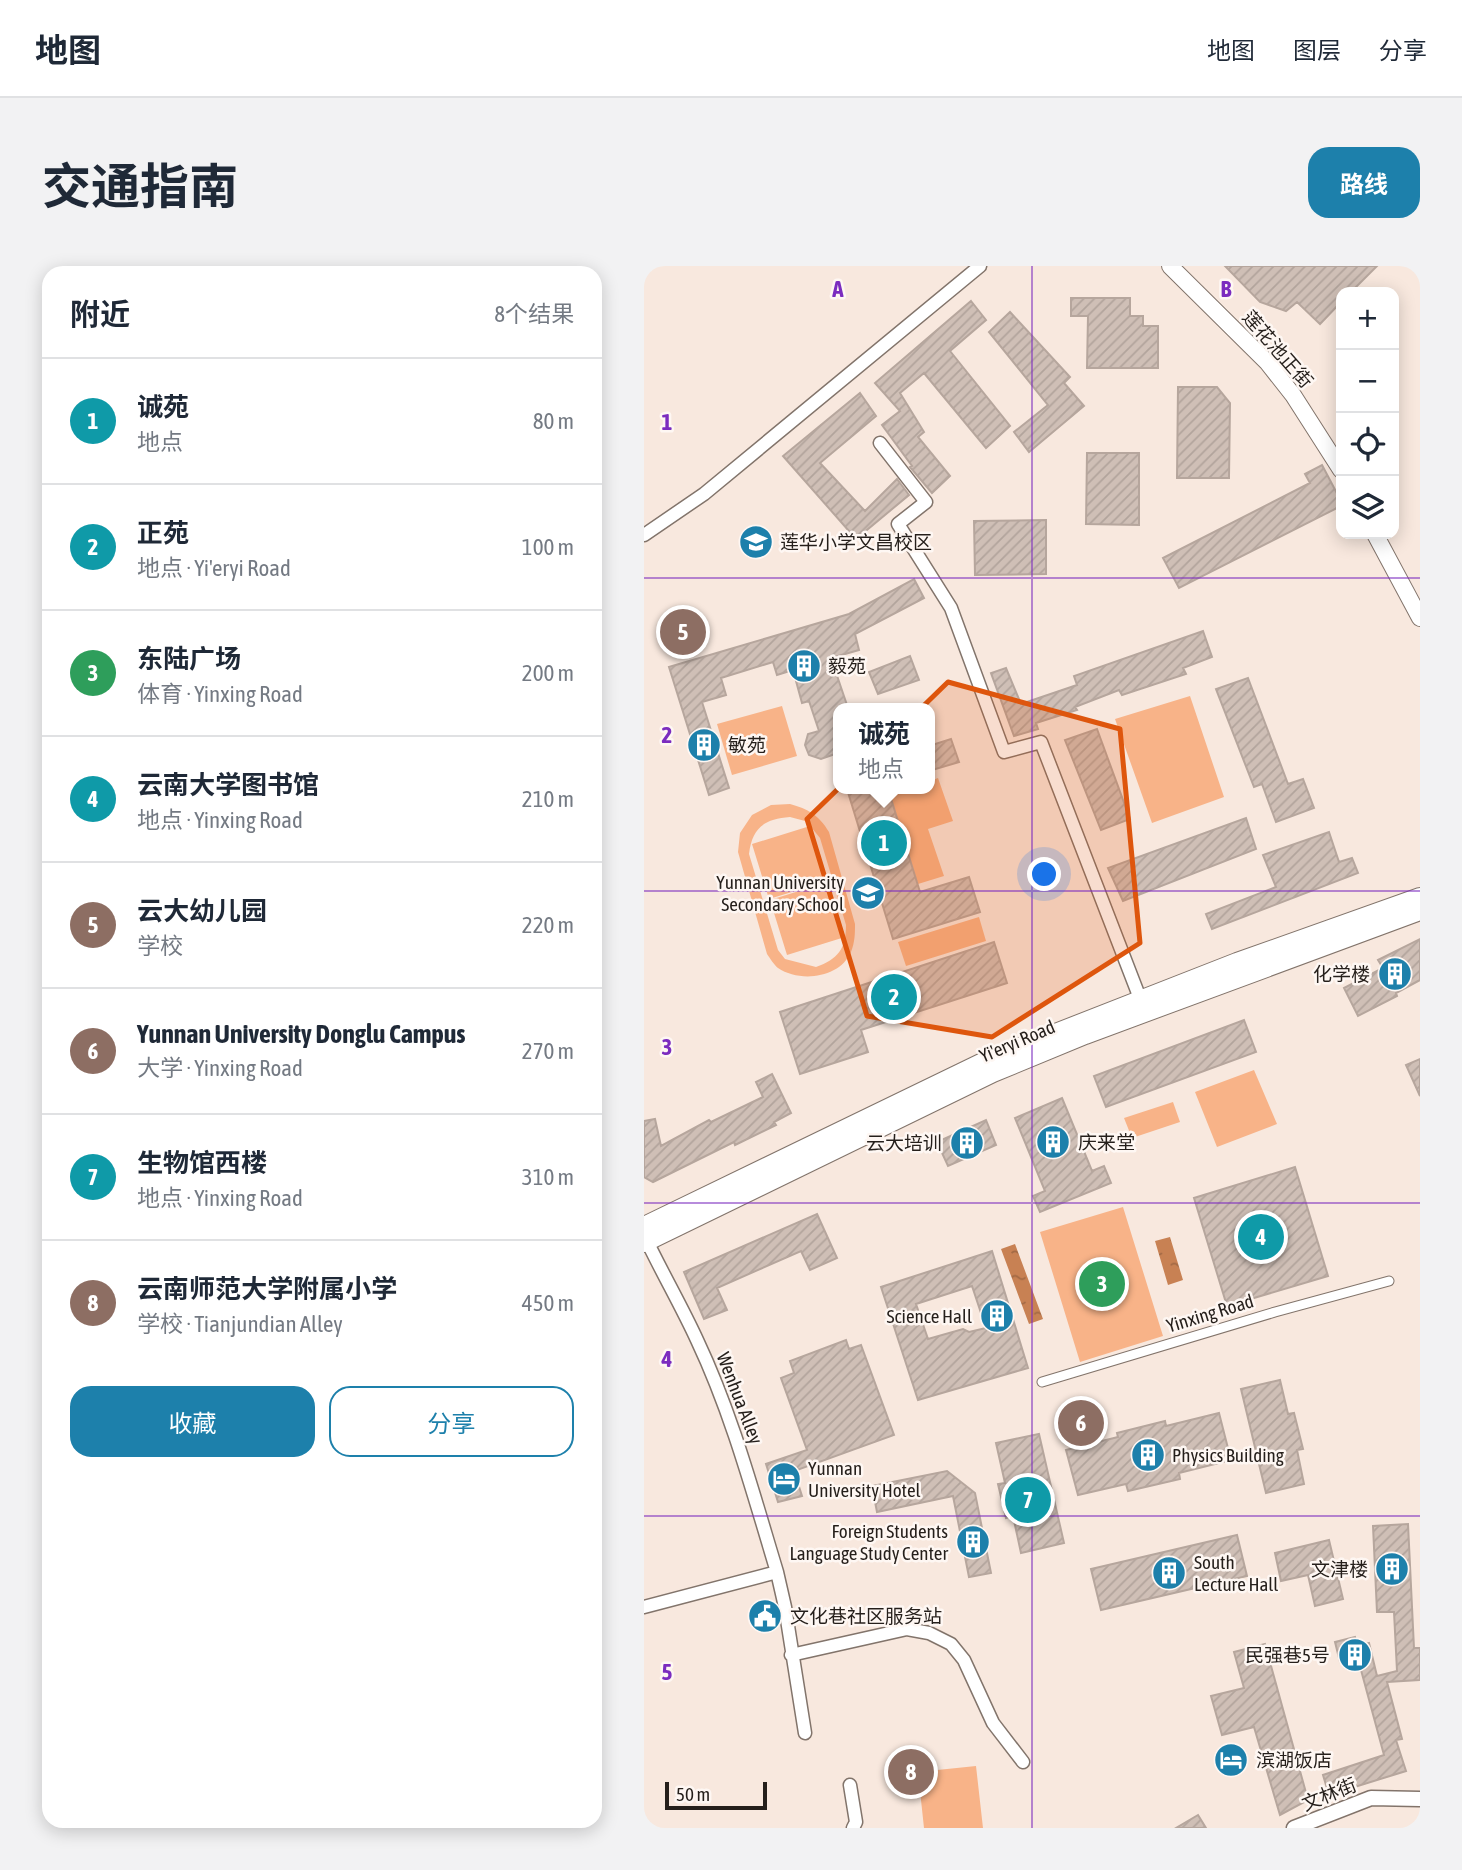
<!DOCTYPE html>
<html lang="zh">
<head>
<meta charset="utf-8">
<style>
  body { margin:0; font-family:"Asap Condensed","Noto Sans SC",sans-serif; background:#f2f2f3; color:#1f2937 }
  .controls { position:absolute; right:21px; top:21px; display:grid; overflow:hidden; border-radius:14px; box-shadow:0 4px 18px #0003 }
  .controls button { width:63px; height:63px; display:grid; place-items:center; padding:0; border:0; border-bottom:2px solid #e0e1e3; background:#fff; color:#1f2937; font:35px sans-serif }
  .scale { position:absolute; left:21px; bottom:18px; width:102px; box-sizing:border-box; padding-left:7px; border:4px solid #251f1b; border-top:0; font-size:19px; line-height:24px; white-space:nowrap; color:#251f1b; -webkit-text-stroke:5px #fef7f3; paint-order:stroke }
  .you { position:absolute; left:401px; top:609px; width:24px; height:24px; margin:-18px; border:5px solid #fff; border-radius:50%; background:#1a73e8; box-shadow:0 0 0 10px #1a73e833 }
  .badge { display:grid; place-items:center; width:46px; height:46px; border-radius:50%; background:#1d80ab; color:#fff; font-size:23px; font-weight:700 }
  .pin { position:absolute; translate:-50% -50%; border:4px solid #fff; box-shadow:0 2px 7px #0006 }
  .popup { position:absolute; left:189px; top:437px; width:102px; height:91px; box-sizing:border-box; display:grid; place-content:center; border-radius:14px; background:#fff; filter:drop-shadow(0 2px 5px #0005); font-size:23px; white-space:nowrap; color:#747a83 }
  .popup b { font-size:26px; color:#1f2937 }
  .popup::after { content:''; position:absolute; left:50%; top:100%; margin-left:-14px; border:14px solid transparent; border-top-color:#fff }
  .list { margin:0; padding:0; list-style:none }
  h2 { display:flex; justify-content:space-between; align-items:center; height:91px; margin:0; padding:0 28px; font-size:30px }
  h2 small { font-size:23px; font-weight:400; color:#747a83 }
  .list li { display:grid; grid-template-columns:46px 1fr auto; gap:21px; align-items:center; box-sizing:border-box; height:126px; padding:0 28px; border-top:2px solid #e0e1e3 }
  .list b { display:block; font-size:26px; white-space:nowrap }
  .list p { margin:0; font-size:23px; white-space:nowrap; color:#747a83 }
  .list em { font-size:23px; font-style:normal; color:#747a83 }
  .actions { display:flex; gap:14px; padding:21px 28px }
  .actions a { flex:1; padding:16px 0; border:2px solid #1d80ab; border-radius:21px; text-align:center; font-size:24px; color:#1d80ab }
  .actions .main { background:#1d80ab; color:#fff }
  .icon { flex:none; width:38px; height:38px; fill:none; stroke:currentColor; stroke-width:2; stroke-linecap:round; stroke-linejoin:round }
  .map { position:relative; flex:none; width:776px; height:1562px; overflow:hidden; border-radius:21px }
  header { display:flex; align-items:center; gap:42px; box-sizing:border-box; height:98px; padding:0 35px; background:#fff; border-bottom:2px solid #e0e1e3 }
  header strong { font-size:33px }
  nav { display:flex; gap:38px; margin-inline-start:auto; font-size:24px }
  .intro { display:flex; align-items:center; justify-content:space-between; box-sizing:border-box; height:168px; padding:0 42px }
  h1 { margin:0; font-size:49px }
  .button { padding:18px 32px; border-radius:21px; background:#1d80ab; color:#fff; font-size:24px; font-weight:700 }
  main { display:flex; gap:42px; padding:0 42px }
  aside { flex:1; background:#fff; border-radius:21px; box-shadow:0 4px 18px #0003 }
  .map>svg:first-child { display:block }
  .green { fill:#f8b388; fill-rule:evenodd }
  .water { fill:url(#water-ripples) }
  .building { fill:url(#building-hatch); stroke:#b6a69d; stroke-width:2; fill-rule:evenodd }
  .lines { fill:none; stroke-linecap:round; stroke-linejoin:round }
  .pedestrian-casing { stroke:#82746b; stroke-width:11 }
  .minor-casing { stroke:#82746b; stroke-width:15 }
  .tertiary-casing { stroke:#82746b; stroke-width:17 }
  .secondary-casing { stroke:#82746b; stroke-width:18 }
  .primary-casing { stroke:#82746b; stroke-width:20 }
  .pedestrian { stroke:#fff; stroke-width:9 }
  .minor { stroke:#fff; stroke-width:12 }
  .tertiary { stroke:#fff; stroke-width:14 }
  .secondary { stroke:#fff; stroke-width:16 }
  .primary { stroke:#fff; stroke-width:18 }
  .marked { fill:#de560d; fill-opacity:0.2; stroke:#de560d; stroke-width:5; stroke-linejoin:round }
  .grid { fill:none; stroke:#7b2cbf; stroke-width:2; stroke-opacity:0.55 }
  .labels { text-anchor:middle; stroke-width:5; stroke-linejoin:round; paint-order:stroke }
  .street-label { font-size:19px; fill:#251f1b; stroke:#fef7f3 }
  .poi-label { font-size:19px; fill:#251f1b; stroke:#fef7f3; text-anchor:start }
  .grid-label { font-size:23px; text-anchor:middle; font-weight:bold; fill:#7b2cbf; stroke:#fef7f3; stroke-width:5; stroke-linejoin:round; paint-order:stroke }
</style>
</head>
<body>
<header>
<strong>地图</strong>
<nav><a>地图</a><a>图层</a><a>分享</a></nav>
</header>
<div class="intro"><h1>交通指南</h1><a class="button">路线</a></div>
<main>
<aside>
<h2>附近<small>8个结果</small></h2>
<ul class="list">
<li><span class="badge" style="background:#0f9aa8">1</span><div><b>诚苑</b><p>地点</p></div><em>80 m</em></li>
<li><span class="badge" style="background:#0f9aa8">2</span><div><b>正苑</b><p>地点 · Yi'eryi Road</p></div><em>100 m</em></li>
<li><span class="badge" style="background:#2e9e5b">3</span><div><b>东陆广场</b><p>体育 · Yinxing Road</p></div><em>200 m</em></li>
<li><span class="badge" style="background:#0f9aa8">4</span><div><b>云南大学图书馆</b><p>地点 · Yinxing Road</p></div><em>210 m</em></li>
<li><span class="badge" style="background:#8d6e63">5</span><div><b>云大幼儿园</b><p>学校</p></div><em>220 m</em></li>
<li><span class="badge" style="background:#8d6e63">6</span><div><b>Yunnan University Donglu Campus</b><p>大学 · Yinxing Road</p></div><em>270 m</em></li>
<li><span class="badge" style="background:#0f9aa8">7</span><div><b>生物馆西楼</b><p>地点 · Yinxing Road</p></div><em>310 m</em></li>
<li><span class="badge" style="background:#8d6e63">8</span><div><b>云南师范大学附属小学</b><p>学校 · Tianjundian Alley</p></div><em>450 m</em></li>
</ul>
<div class="actions"><a class="main">收藏</a><a>分享</a></div>
</aside>
<div class="map">
<svg width="776" height="1562" viewBox="0 0 776 1562">
  <defs>
    <pattern id="water-ripples" width="26" height="14" patternUnits="userSpaceOnUse" patternTransform="scale(1.75)"><rect width="26" height="14" fill="#c88153"/><path d="M2 4q2-2 4 0t4 0M15 11q2-2 4 0t4 0" fill="none" stroke="#a26944"/></pattern>
    <pattern id="building-hatch" width="6" height="6" patternUnits="userSpaceOnUse" patternTransform="scale(1.75)"><rect width="6" height="6" fill="#cfbfb6"/><path d="M-1 1l2-2M0 6l6-6M5 7l2-2" fill="none" stroke="#b2a49c"/></pattern>
  </defs>
  <rect width="100%" height="100%" fill="#f8e8de"/>
  <path class="green" d="M546,430L580,531L508,557L471,453Z
    M138,440L153,490L88,509L73,458Z
    M294,512L309,555L284,563L300,610L274,618L245,527L260,523H286V515Z
    M146,538C164,543 175,549 185,566L211,658C211,667 211,676 207,686C196,712 156,717 134,702C130,699 126,692 123,688L94,586L96,567L108,549L127,539ZM146,551L161,555L166,560L108,578L125,633L184,615L167,561L176,572L202,659C202,683 194,693 172,701L141,693L134,684L105,588C108,562 120,553 146,551Z
    M184,616L201,671L143,689L126,634Z
    M335,651L342,675L262,700L254,676Z
    M610,804L633,858L573,881L551,826Z
    M529,836L536,856L488,872L480,852Z
    M479,941L519,1070L436,1096L396,966Z
    M332,1500L339,1562H280L274,1506Z"/>
  <path class="water" d="M526,971L539,1014L524,1019L511,975Z
    M371,978L399,1053L385,1058L357,983Z"/>
  <path class="building" d="M581,0H733L707,26H697V36L676,58L653,36L642,45L616,36Z
    M427,32H486V50H499V60H514V102H443L444,50H427Z
    M327,35L342,54L306,85L366,160L342,182L280,107L256,127L280,166L274,171L306,210L288,227L266,201L268,200L238,159L256,145L231,117Z
    M366,46L426,111L420,117L440,140L385,186L370,166L404,139L345,66Z
    M534,121H573L586,137L585,212H533Z
    M216,127L232,150L176,197L221,245L253,213L265,229L212,273L139,190Z
    M443,187H495V259L442,258Z
    M678,199L697,235V240L535,322L519,292L666,217L661,208Z
    M402,254V308L331,309L330,255Z
    M270,313L280,332L211,368L215,384L187,392L204,442H194V487L177,493L165,489L161,479L164,468L175,465L165,435L158,437L149,404L133,409L129,396L77,412L82,429L58,436L85,522L65,529L25,401L205,348Z
    M559,365L568,391L539,402L542,408L478,429L475,424L431,441L433,444L392,457L394,463L370,470L347,407L362,402L377,438L433,419L430,410Z
    M266,390L275,414L234,428L225,406Z
    M604,412L644,518L659,513L670,542L632,556L618,518L610,521L572,423Z
    M453,463L486,553L457,564L421,474Z
    M307,473L315,496L285,505V480Z
    M203,523H244L276,626L325,611L336,646L249,673Z
    M602,552L612,583L479,635L464,602Z
    M685,566L695,596L708,592L714,607L568,663L562,648L632,621L619,589Z
    M776,673V714L752,727L753,730L714,750L700,722L739,702L734,694Z
    M350,676L363,717L217,764L224,786L156,808L136,746Z
    M600,754L612,786L462,841L450,810Z
    M776,793V830L762,799Z
    M128,808L147,847L130,856L132,859L91,879L90,876L9,916L0,911V855L11,853L17,880L65,854L67,856L119,831L112,816Z
    M418,832L448,905L460,900L467,917L396,946L389,930L401,925L371,852Z
    M342,854L352,879L304,900L293,876Z
    M651,901L684,1010L583,1040L550,932Z
    M173,948L193,992L166,1004L157,985L73,1022L83,1044L60,1053L40,1006Z
    M348,985L384,1102L274,1134L237,1021ZM328,1020L342,1062L325,1066L319,1063L284,1073L272,1038Z
    M202,1074L205,1083L217,1079L250,1169L150,1205L158,1230L134,1236L122,1198L163,1184L137,1112L150,1107L146,1095Z
    M636,1114L644,1148L650,1147L659,1183L653,1184L660,1218L622,1227L597,1123Z
    M575,1147L587,1194L535,1207L536,1213L484,1225L482,1218L434,1229L422,1184L474,1171L473,1167L521,1155L522,1160Z
    M395,1168L420,1277L377,1287L369,1250L362,1252L354,1218L361,1217L352,1177Z
    M303,1205L331,1227L347,1307L325,1311L309,1230L233,1246L228,1220Z
    M764,1258L770,1382H776V1414L743,1416L758,1473L752,1474L762,1505L685,1529L679,1509L740,1489L717,1404H714L711,1392L696,1396L691,1376L711,1371L713,1380L725,1377L733,1410L753,1405L750,1346H733L729,1260Z
    M593,1269L603,1310L457,1344L447,1303Z
    M685,1274L699,1333L671,1340L664,1309L637,1315L631,1287Z
    M621,1378L664,1534L636,1549L610,1461L578,1469L567,1430L600,1422L590,1386Z
    M554,1549L562,1562H532Z"/>
  <g class="lines">
    <g class="pedestrian-casing">
      <path id="pedestrian" d="M398,1116L631,1046L745,1015"/>
    </g>
    <g class="minor-casing">
      <path id="minor" d="M236,177L282,236L254,258L307,342L360,486L397,476L497,735
        M0,269L60,228L336,0
        M133,1306L141,1341L161,1467
        M0,1341L133,1306C109,1227 88,1148 53,1074C37,1039 17,1005 0,969
        M147,1389L263,1363L285,1367L307,1378L320,1394L349,1457L379,1496
        M206,1519L212,1556L209,1562"/>
    </g>
    <g class="tertiary-casing">
      <path id="tertiary" d="M650,1562L727,1532L776,1533"/>
    </g>
    <g class="secondary-casing">
      <path id="secondary" d="M526,0L623,96L649,129L697,204
        M731,268L776,352"/>
    </g>
    <g class="primary-casing">
      <path id="primary" d="M0,960L345,793L593,696L776,631
        M0,977L349,807L441,769L776,645"/>
    </g>
    <use href="#pedestrian" class="pedestrian"/>
    <use href="#minor" class="minor"/>
    <use href="#tertiary" class="tertiary"/>
    <use href="#secondary" class="secondary"/>
    <use href="#primary" class="primary"/>
  </g>
  <path class="marked" d="M304,416L476,463L496,677L348,771L223,750L163,553Z"/>
  <path class="grid" d="M388,0V1562M0,312H776M0,625H776M0,937H776M0,1250H776"/>
  <defs>
    <g id="school-disc" transform="scale(1.75)"><circle r="9.5" fill="#1d80ab" stroke="#fef7f3"/><path d="M0-5L7-2L0 1L-7-2ZM-4 1L0 2.5L4 1V4Q0 6-4 4Z" fill="#fff"/></g>
    <g id="building-disc" transform="scale(1.75)"><circle r="9.5" fill="#1d80ab" stroke="#fef7f3"/><path d="M-4-6H4V6H1V3H-1V6H-4ZM-2.5-4.3h1.7v1.8h-1.7ZM.8-4.3h1.7v1.8H.8ZM-2.5-1h1.7V.8h-1.7ZM.8-1h1.7V.8H.8Z" fill="#fff"/></g>
    <g id="hotel-disc" transform="scale(1.75)"><circle r="9.5" fill="#1d80ab" stroke="#fef7f3"/><path d="M-6-4.5h1.5V1H6V5H4.5V3h-9V5H-6ZM-4 0a1.8 1.8 0 1 1 3.6 0ZM.5 0V-2.5h3Q6-2.5 6 0Z" fill="#fff"/></g>
    <g id="civic-disc" transform="scale(1.75)"><circle r="9.5" fill="#1d80ab" stroke="#fef7f3"/><path d="M-.6-6.5H3V-4.5H.6V-3L4-1V1h2V6H-6V1h2V-1L-.6-3ZM-1.2 2.5V6h2.4V2.5Z" fill="#fff"/></g>
  </defs>
  <g fill-rule="evenodd">
    <use href="#school-disc" x="112" y="276"/>
    <use href="#building-disc" x="160" y="400"/>
    <use href="#building-disc" x="60" y="479"/>
    <use href="#school-disc" x="224" y="627"/>
    <use href="#building-disc" x="751" y="708"/>
    <use href="#building-disc" x="409" y="876"/>
    <use href="#building-disc" x="323" y="877"/>
    <use href="#building-disc" x="353" y="1050"/>
    <use href="#building-disc" x="504" y="1189"/>
    <use href="#hotel-disc" x="140" y="1213"/>
    <use href="#building-disc" x="329" y="1276"/>
    <use href="#building-disc" x="748" y="1303"/>
    <use href="#building-disc" x="525" y="1307"/>
    <use href="#civic-disc" x="121" y="1350"/>
    <use href="#building-disc" x="711" y="1389"/>
    <use href="#hotel-disc" x="587" y="1494"/>
  </g>
  <g class="labels">
    <g class="street-label">
      <text transform="translate(634 83) rotate(49)" y="7">莲花池正街</text>
      <text transform="translate(373 775) rotate(-23)" y="7">Yi'eryi Road</text>
      <text transform="translate(566 1047) rotate(-17)" y="7">Yinxing Road</text>
      <text transform="translate(96 1132) rotate(69)" y="7">Wenhua Alley</text>
      <text transform="translate(685 1528) rotate(-22)" y="7">文林街</text>
    </g>
    <g class="poi-label">
      <text x="136" y="283">莲华小学文昌校区</text>
      <text x="184" y="407">毅苑</text>
      <text x="84" y="486">敏苑</text>
      <text x="200" y="623" text-anchor="end">Yunnan University<tspan x="200" dy="22">Secondary School</tspan></text>
      <text x="726" y="715" text-anchor="end">化学楼</text>
      <text x="434" y="883">庆来堂</text>
      <text x="298" y="884" text-anchor="end">云大培训</text>
      <text x="328" y="1057" text-anchor="end">Science Hall</text>
      <text x="528" y="1196">Physics Building</text>
      <text x="164" y="1209">Yunnan<tspan x="164" dy="22">University Hotel</tspan></text>
      <text x="304" y="1272" text-anchor="end">Foreign Students<tspan x="304" dy="22">Language Study Center</tspan></text>
      <text x="550" y="1303">South<tspan x="550" dy="22">Lecture Hall</tspan></text>
      <text x="724" y="1310" text-anchor="end">文津楼</text>
      <text x="146" y="1357">文化巷社区服务站</text>
      <text x="686" y="1396" text-anchor="end">民强巷5号</text>
      <text x="612" y="1501">滨湖饭店</text>
    </g>
  </g>
  <g class="grid-label">
    <text x="194" y="31">A</text>
    <text x="582" y="31">B</text>
    <text x="23" y="164">1</text>
    <text x="23" y="477">2</text>
    <text x="23" y="789">3</text>
    <text x="23" y="1101">4</text>
    <text x="23" y="1414">5</text>
  </g>
</svg>
<div class="controls">
<button>+</button>
<button>−</button>
<button><svg class="icon" aria-label="locate" viewBox="0 0 24 24"><circle cx="12" cy="12" r="6"/><path d="M12 2v4M12 18v4M2 12h4M18 12h4"/></svg></button>
<button><svg class="icon" aria-label="layers" viewBox="0 0 24 24"><path d="M12 4l9 5-9 5-9-5zM3 14l9 5 9-5"/></svg></button>
</div>
<div class="scale">50 m</div>
<div class="you"></div>
<div class="pin badge" style="left:240px;top:577px;background:#0f9aa8">1</div>
<div class="popup"><b>诚苑</b>地点</div>
<div class="pin badge" style="left:250px;top:731px;background:#0f9aa8">2</div>
<div class="pin badge" style="left:458px;top:1018px;background:#2e9e5b">3</div>
<div class="pin badge" style="left:617px;top:971px;background:#0f9aa8">4</div>
<div class="pin badge" style="left:39px;top:366px;background:#8d6e63">5</div>
<div class="pin badge" style="left:437px;top:1157px;background:#8d6e63">6</div>
<div class="pin badge" style="left:384px;top:1234px;background:#0f9aa8">7</div>
<div class="pin badge" style="left:267px;top:1506px;background:#8d6e63">8</div>
</div>
</main>
</body>
</html>
